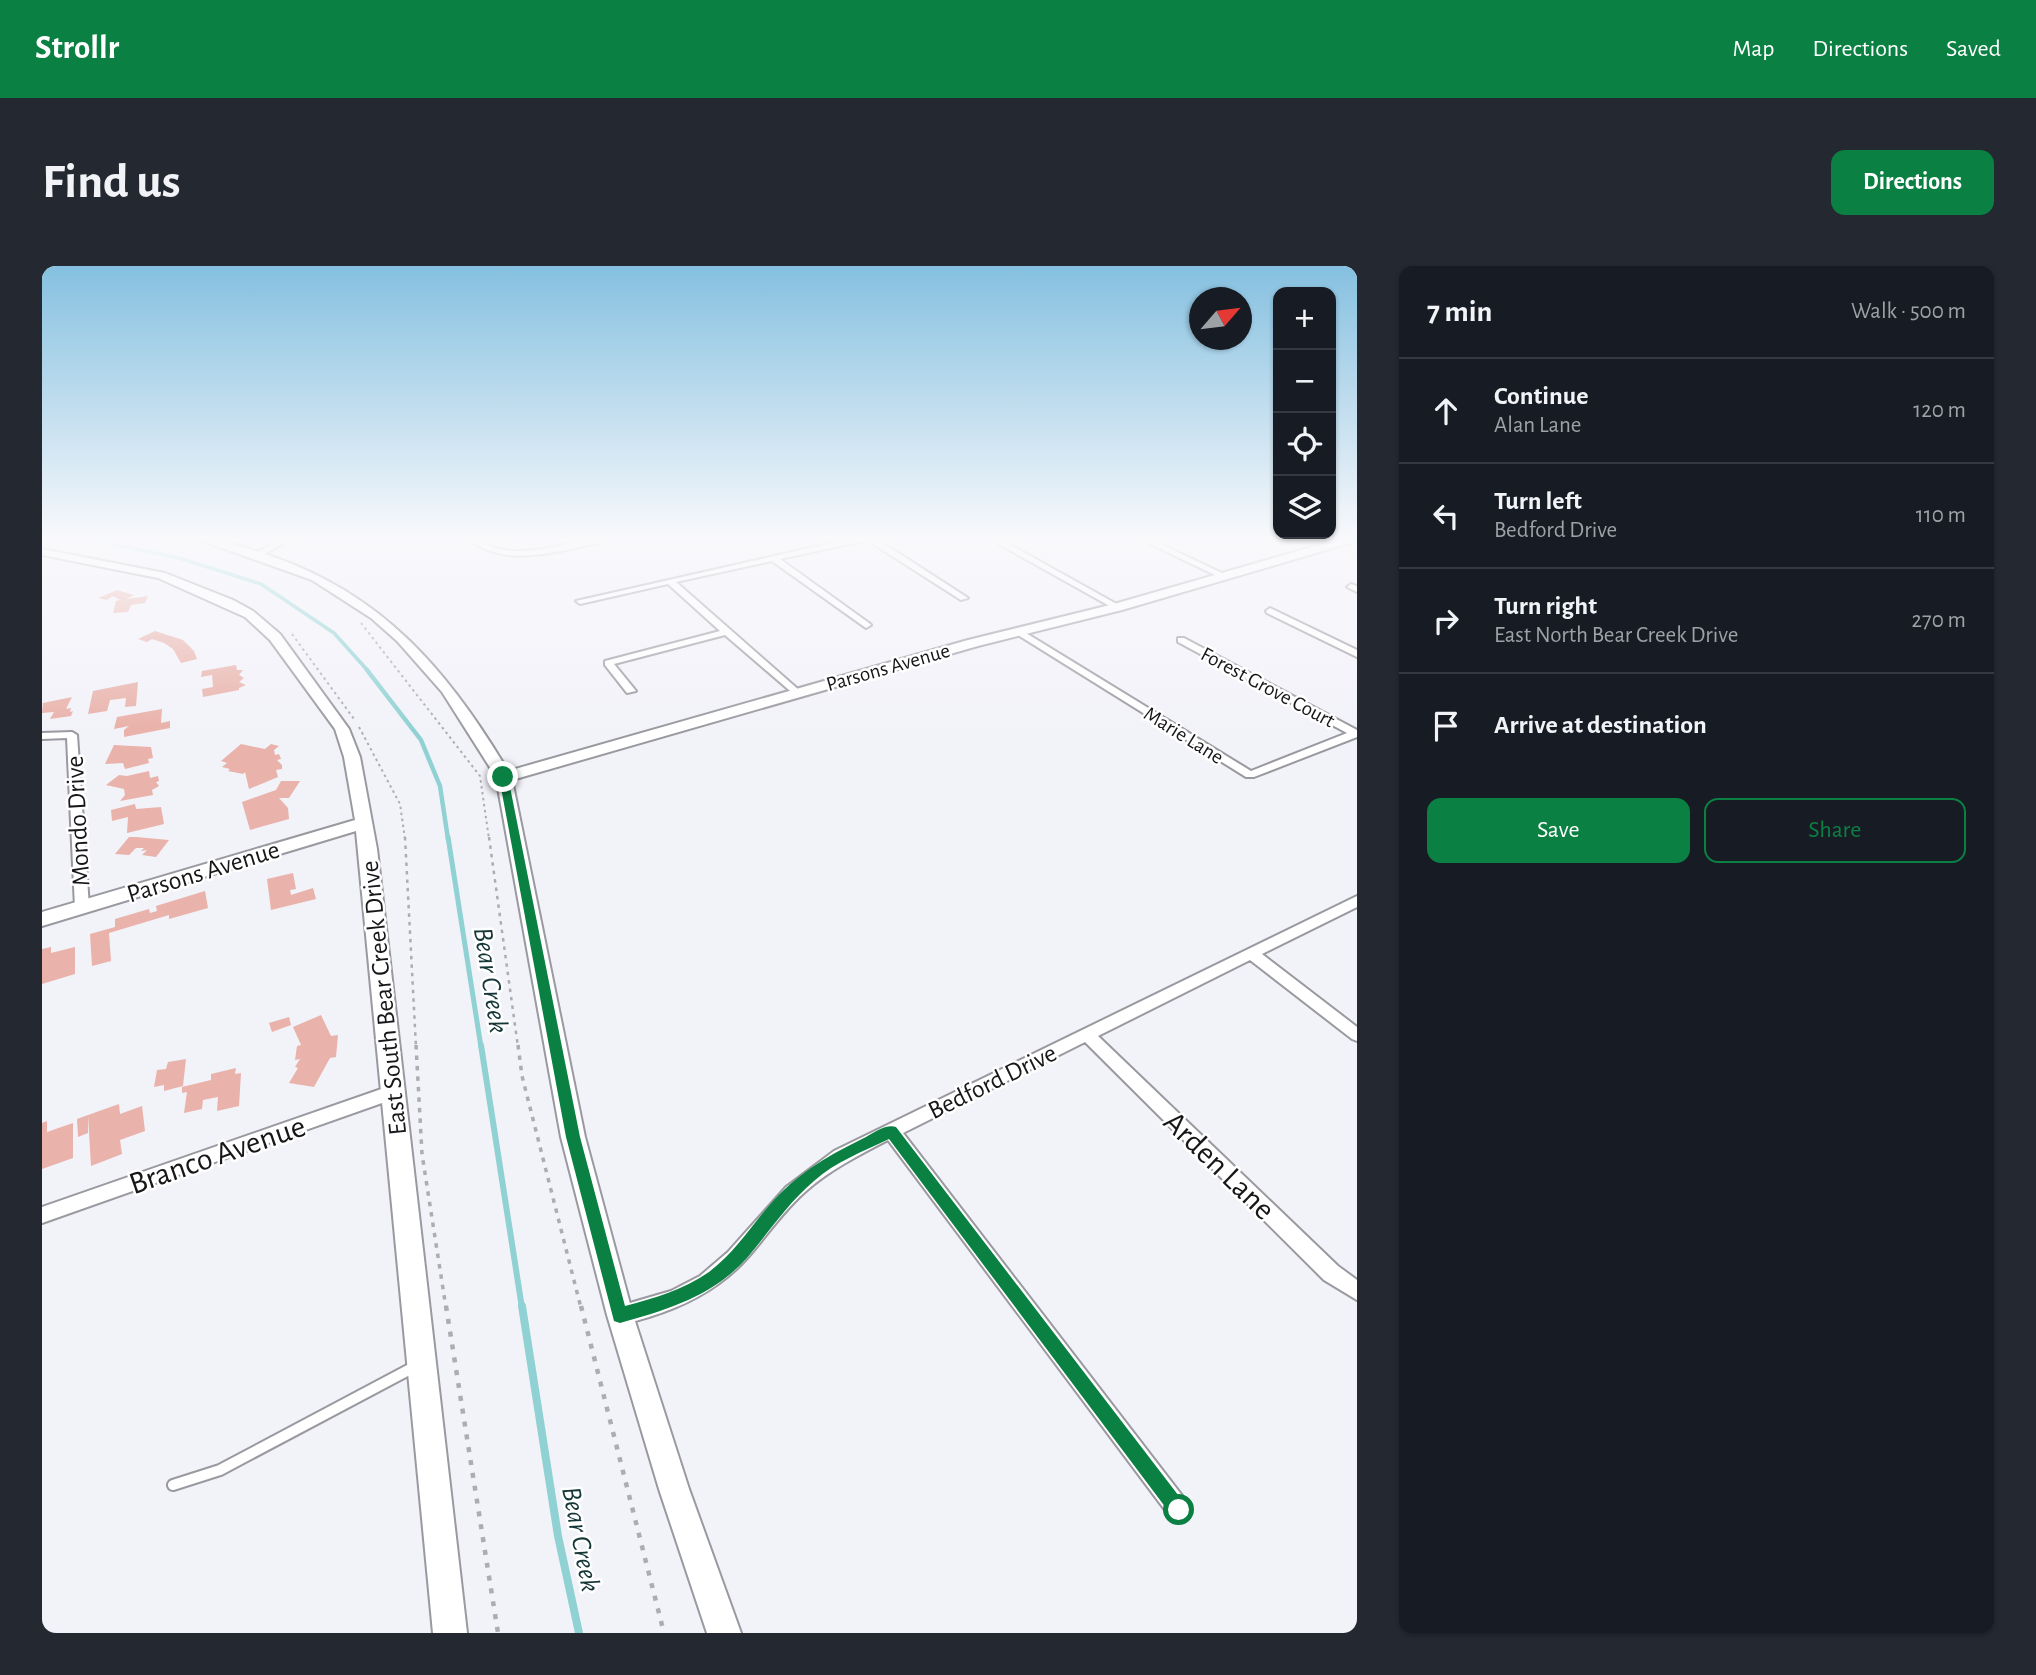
<!DOCTYPE html>
<html lang="en">
<head>
<meta charset="utf-8">
<style>
  body { margin:0; font-family:"Alegreya Sans",sans-serif; background:#242831; color:#f1f3f6 }
  .controls { position:absolute; right:21px; top:21px; display:grid; overflow:hidden; border-radius:14px; box-shadow:0 2px 5px #0004 }
  .controls button { width:63px; height:63px; display:grid; place-items:center; padding:0; border:0; border-bottom:2px solid #363941; background:#171b24; color:#f1f3f6; font:35px sans-serif }
  .compass { position:absolute; left:1147px; top:21px; width:63px; height:63px; border-radius:50%; background:#171b24; box-shadow:0 2px 5px #0004; rotate:62deg }
  .stop { position:absolute; width:21px; height:21px; margin:-16px; border:5px solid #0b8043; border-radius:50%; background:#fff }
  .stop.end { background:#0b8043; border-color:#fff; box-shadow:0 2px 7px #0008 }
  .list { margin:0; padding:0; list-style:none }
  h2 { display:flex; justify-content:space-between; align-items:center; height:91px; margin:0; padding:0 28px; font-size:30px }
  h2 small { font-size:23px; font-weight:400; color:#9ea1a6 }
  .list li { display:grid; grid-template-columns:46px 1fr auto; gap:21px; align-items:center; box-sizing:border-box; height:105px; padding:0 28px; border-top:2px solid #363941 }
  .list b { display:block; font-size:26px; white-space:nowrap }
  .list p { margin:0; font-size:23px; white-space:nowrap; color:#9ea1a6 }
  .list em { font-size:23px; font-style:normal; color:#9ea1a6 }
  .actions { display:flex; gap:14px; padding:21px 28px }
  .actions a { flex:1; padding:16px 0; border:2px solid #0b8043; border-radius:14px; text-align:center; font-size:24px; color:#0b8043 }
  .actions .main { background:#0b8043; color:#fff }
  .icon { flex:none; width:38px; height:38px; fill:none; stroke:currentColor; stroke-width:2; stroke-linecap:round; stroke-linejoin:round }
  .map { position:relative; flex:none; width:1315px; height:1367px; overflow:hidden; border-radius:14px }
  header { display:flex; align-items:center; gap:42px; box-sizing:border-box; height:98px; padding:0 35px; background:#0b8043; color:#fff }
  header strong { font-size:33px }
  nav { display:flex; gap:38px; margin-inline-start:auto; font-size:24px }
  .intro { display:flex; align-items:center; justify-content:space-between; box-sizing:border-box; height:168px; padding:0 42px }
  h1 { margin:0; font-size:49px }
  .button { padding:18px 32px; border-radius:14px; background:#0b8043; color:#fff; font-size:24px; font-weight:700 }
  main { display:flex; gap:42px; padding:0 42px }
  aside { flex:1; background:#171b24; border-radius:14px; box-shadow:0 2px 5px #0004 }
  .map>svg:first-child { display:block }
  .lines { fill:none; stroke-linecap:round; stroke-linejoin:round }
  .stream-far4 { stroke:#90d2d3; stroke-width:3.5 }
  .stream-far3 { stroke:#90d2d3; stroke-width:4.5 }
  .stream-far2 { stroke:#90d2d3; stroke-width:5 }
  .stream-far1 { stroke:#90d2d3; stroke-width:6 }
  .stream { stroke:#90d2d3; stroke-width:8 }
  .building { fill:#e9b2aa }
  .lane-casing { stroke:#9a99a0; stroke-width:14 }
  .street-casing { stroke:#9a99a0; stroke-width:4 }
  .secondary-casing { stroke:#9a99a0; stroke-width:4 }
  .path-far3 { stroke:#acacb1; stroke-width:2; stroke-dasharray:2.5 3.5; stroke-linecap:butt }
  .path-far2 { stroke:#acacb1; stroke-width:2.5; stroke-dasharray:3.5 5; stroke-linecap:butt }
  .path-far1 { stroke:#acacb1; stroke-width:3.5; stroke-dasharray:4.5 6; stroke-linecap:butt }
  .path { stroke:#acacb1; stroke-width:4.5; stroke-dasharray:5 8; stroke-linecap:butt }
  .lane { stroke:#fff; stroke-width:10 }
  .street { fill:#fff; fill-rule:evenodd }
  .secondary { fill:#fff; fill-rule:evenodd }
  .route { fill:#0b8043 }
  .labels { text-anchor:middle; stroke-width:5; stroke-linejoin:round; paint-order:stroke }
  .far-street-label { font-size:21px; fill:#171719; stroke:#fff }
  .street-label { font-size:26px; fill:#171719; stroke:#fff }
  .water-label { font-size:28px; font-style:italic; fill:#163738; stroke:#fff }
  .near-street-label { font-size:32px; fill:#171719; stroke:#fff }
</style>
</head>
<body>
<header>
<strong>Strollr</strong>
<nav><a>Map</a><a>Directions</a><a>Saved</a></nav>
</header>
<div class="intro"><h1>Find us</h1><a class="button">Directions</a></div>
<main>
<div class="map">
<svg width="1315" height="1367" viewBox="0 0 1315 1367">
  <rect width="100%" height="100%" fill="#f2f2f9"/>
  <g class="lines">
    <path class="stream-far4" d="M41,272L137,292L219,318L292,367L327,406"/>
    <path class="stream-far3" d="M325,404L379,474L398,520L406,573"/>
    <path class="stream-far2" d="M406,571L439,781"/>
    <path class="stream-far1" d="M439,779L480,1042"/>
    <path class="stream" d="M480,1040L516,1270L537,1367"/>
  </g>
  <path class="building" d="M75,324L92,329L85,333L106,330L103,337L89,339L86,346L71,347L74,335L78,334L71,330L65,334L56,332Z
    M113,365L141,374L152,385L155,393L139,397L131,383L122,377L110,373L105,376L96,373Z
    M194,399L195,404H201L197,409L202,412L197,416L204,419L197,422V424L161,431L160,423L171,421L170,409L159,411L160,405Z
    M96,416L94,440L83,441L84,432L68,434L65,445L46,448L51,425Z
    M30,431L24,443L29,442L28,446L31,445L29,450L8,453L12,446L0,447L1,437Z
    M120,443L119,457L128,455V462L82,471V464L87,460L72,463L75,451Z
    M199,478L223,483L229,478L237,480L232,484L233,489L237,488L239,493L235,494L240,499V503L234,504L236,511L207,523L203,506L201,508L186,505L188,503L180,501L185,497L179,495Z
    M72,479L109,481L111,492L106,493L107,497L83,503L81,497L63,498Z
    M107,505L108,512L116,510L117,515L114,516L117,520L110,524L111,529L78,535L83,529L82,523L64,519L77,509L85,510Z
    M239,515H258L247,532H237L246,542L247,553L208,564L200,536L234,524Z
    M93,538L94,543L119,541L122,558L85,567L86,551L70,555L69,544Z
    M87,571H94L127,574L114,591L100,589L105,584L99,585L102,582H94L87,589L73,588Z
    M251,607L254,623L248,624L249,629L271,622L274,633L229,644L225,613Z
    M163,625L166,642L127,653V649L67,667L69,695L50,700L48,668L73,661V653L107,643L108,647L115,645L114,640Z
    M9,681V687L33,681V708L0,718V683Z
    M279,749L289,770L296,769L294,791L288,792L272,821L247,817L256,802L253,801L258,793L253,794L255,780L259,779L251,761Z
    M247,751L249,759L230,766L227,757Z
    M144,793L141,820L122,825V819L112,821L115,804L124,803L126,796Z
    M194,802L193,808L199,807L197,840L175,845L176,831L161,834L160,843L142,847L145,826L140,827V821L169,814V808Z
    M77,838L78,848L100,840L103,865L78,874L80,888L49,900L46,849Z
    M46,849V867L36,871L35,853Z
    M5,855V866L31,857V892L0,903V857Z"/>
  <g class="lines">
    <g class="lane-casing">
      <path id="lane" d="M131,1219L178,1204L374,1100"/>
    </g>
    <g class="street-casing">
      <path id="street" d="M240,272H250L218,291L211,289Z
        M426,272C436,272 438,275 446,279C455,284 468,285 478,285C509,285 539,272 570,272C561,277 549,278 538,281C502,289 456,299 426,272Z
        M812,272H833L926,332L919,334L825,274L738,293L827,357L829,359L824,362L730,295L634,316L758,425V429L754,430L683,369L572,398L594,425L585,427L563,399V395L678,365L626,318L538,338L534,335Z
        M946,272H956L1080,341L1073,343Z
        M1096,272H1106L1186,310L1179,312Z
        M1309,318L1315,320V326L1305,321Z
        M1228,342L1315,384V391L1225,347L1224,345Z
        M979,364L1209,505L1305,467L1136,376V372H1142L1315,464V471L1212,511H1204L976,369V365Z
        M30,466L35,469L47,641L40,646L33,641L25,472L0,473V467Z
        M1315,630V641L1220,688L1315,761V775L1310,773L1208,694L1056,770L1296,1000L1315,1014V1034L1282,1014L1043,776L861,867L1145,1236L1148,1244L1145,1252L1137,1255L1129,1252L846,874C817,889 789,903 764,925C742,944 726,968 707,990C680,1021 646,1039 607,1051C596,1054 582,1060 571,1056L568,1049L571,1042L629,1025L658,1010L686,986L744,921L792,885Z
        M351,819L357,821L359,826L357,831L0,957V941Z"/>
    </g>
    <g class="secondary-casing">
      <path id="secondary" d="M152,272C179,272 204,282 229,290C342,329 407,406 466,505L926,374L1072,338L1301,272H1315V275L1080,344L936,380L470,514L543,871L591,1049L647,1223L699,1367H665L617,1223L565,1049L519,871L454,511L400,426L355,375L329,352L270,314Z
        M0,283L123,307L191,334L211,345L238,368L307,463L318,491L335,583L425,1367H391L314,565L0,660V646L313,554L302,491L293,463L228,374L203,351L116,312L0,289Z"/>
    </g>
    <path class="path-far3" d="M111,272L149,280
      M319,357L438,510L447,573
      M250,368L312,453
      M317,461L358,538L363,573"/>
    <path class="path-far2" d="M363,571L374,781
      M447,571L476,781"/>
    <path class="path-far1" d="M374,779L380,888L404,1042
      M476,779L480,810L539,1042"/>
    <path class="path" d="M404,1040L456,1367
      M539,1040L622,1367"/>
    <use href="#lane" class="lane"/>
    <use href="#street" class="street"/>
    <use href="#secondary" class="secondary"/>
  </g>
  <linearGradient id="sky" x2="0" y2="1"><stop stop-color="#85c0e0"/><stop offset="0.59" stop-color="#f9f9fc"/><stop offset="1" stop-color="#f9f9fc" stop-opacity="0"/></linearGradient>
  <rect width="1315" height="463" fill="url(#sky)"/>
  <path class="route" d="M461,508L466,511L538,871L583,1040C613,1032 641,1024 667,1006C694,986 710,958 732,934C759,905 789,888 824,871C833,866 844,858 854,861L1143,1238L1146,1244L1143,1250L1137,1253L1130,1250L847,873C822,885 793,896 772,915C745,938 727,966 705,992C671,1030 625,1044 578,1057L572,1055L524,871L457,511Z"/>
  <g class="labels">
    <g class="far-street-label">
      <text transform="translate(846 401) rotate(-16)" y="7">Parsons Avenue</text>
      <text transform="translate(1226 421) rotate(28)" y="7">Forest Grove Court</text>
      <text transform="translate(1142 469) rotate(32)" y="7">Marie Lane</text>
    </g>
    <g class="street-label">
      <text transform="translate(35 555) rotate(-93)" y="9">Mondo Drive</text>
      <text transform="translate(161 605) rotate(-17)" y="9">Parsons Avenue</text>
      <text transform="translate(341 732) rotate(-96)" y="9">East South Bear Creek Drive</text>
      <text transform="translate(950 815) rotate(-26)" y="9">Bedford Drive</text>
    </g>
    <g class="water-label">
      <text transform="translate(450 714) rotate(81)" y="10">Bear Creek</text>
      <text transform="translate(540 1273) rotate(79)" y="10">Bear Creek</text>
    </g>
    <g class="near-street-label">
      <text transform="translate(175 888) rotate(-19)" y="11">Branco Avenue</text>
      <text transform="translate(1178 899) rotate(44)" y="11">Arden Lane</text>
    </g>
  </g>
</svg>
<div class="controls">
<button>+</button>
<button>−</button>
<button><svg class="icon" aria-label="locate" viewBox="0 0 24 24"><circle cx="12" cy="12" r="6"/><path d="M12 2v4M12 18v4M2 12h4M18 12h4"/></svg></button>
<button><svg class="icon" aria-label="layers" viewBox="0 0 24 24"><path d="M12 4l9 5-9 5-9-5zM3 14l9 5 9-5"/></svg></button>
</div>
<svg class="compass" viewBox="-18 -18 36 36"><path d="M0-13l5 13h-10z" fill="#e53935"/><path d="M0 13l5-13h-10z" fill="#9ea1a6"/></svg>
<div class="stop" style="left:1137px;top:1244px"></div>
<div class="stop end" style="left:461px;top:511px"></div>
</div>
<aside>
<h2>7 min<small>Walk · 500 m</small></h2>
<ul class="list">
<li><svg class="icon" aria-label="ahead" viewBox="0 0 24 24"><path d="M12 20V5M6 11l6-6 6 6"/></svg><div><b>Continue</b><p>Alan Lane</p></div><em>120 m</em></li>
<li><svg class="icon" aria-label="left" viewBox="0 0 24 24"><path d="M17 20v-9H6M10 6l-5 5 5 5"/></svg><div><b>Turn left</b><p>Bedford Drive</p></div><em>110 m</em></li>
<li><svg class="icon" aria-label="right" viewBox="0 0 24 24"><path d="M7 20v-9h11M14 6l5 5-5 5"/></svg><div><b>Turn right</b><p>East North Bear Creek Drive</p></div><em>270 m</em></li>
<li><svg class="icon" aria-label="arrive" viewBox="0 0 24 24"><path d="M6 21V4h12l-3 4 3 4H6"/></svg><div><b>Arrive at destination</b></div></li>
</ul>
<div class="actions"><a class="main">Save</a><a>Share</a></div>
</aside>
</main>
</body>
</html>
